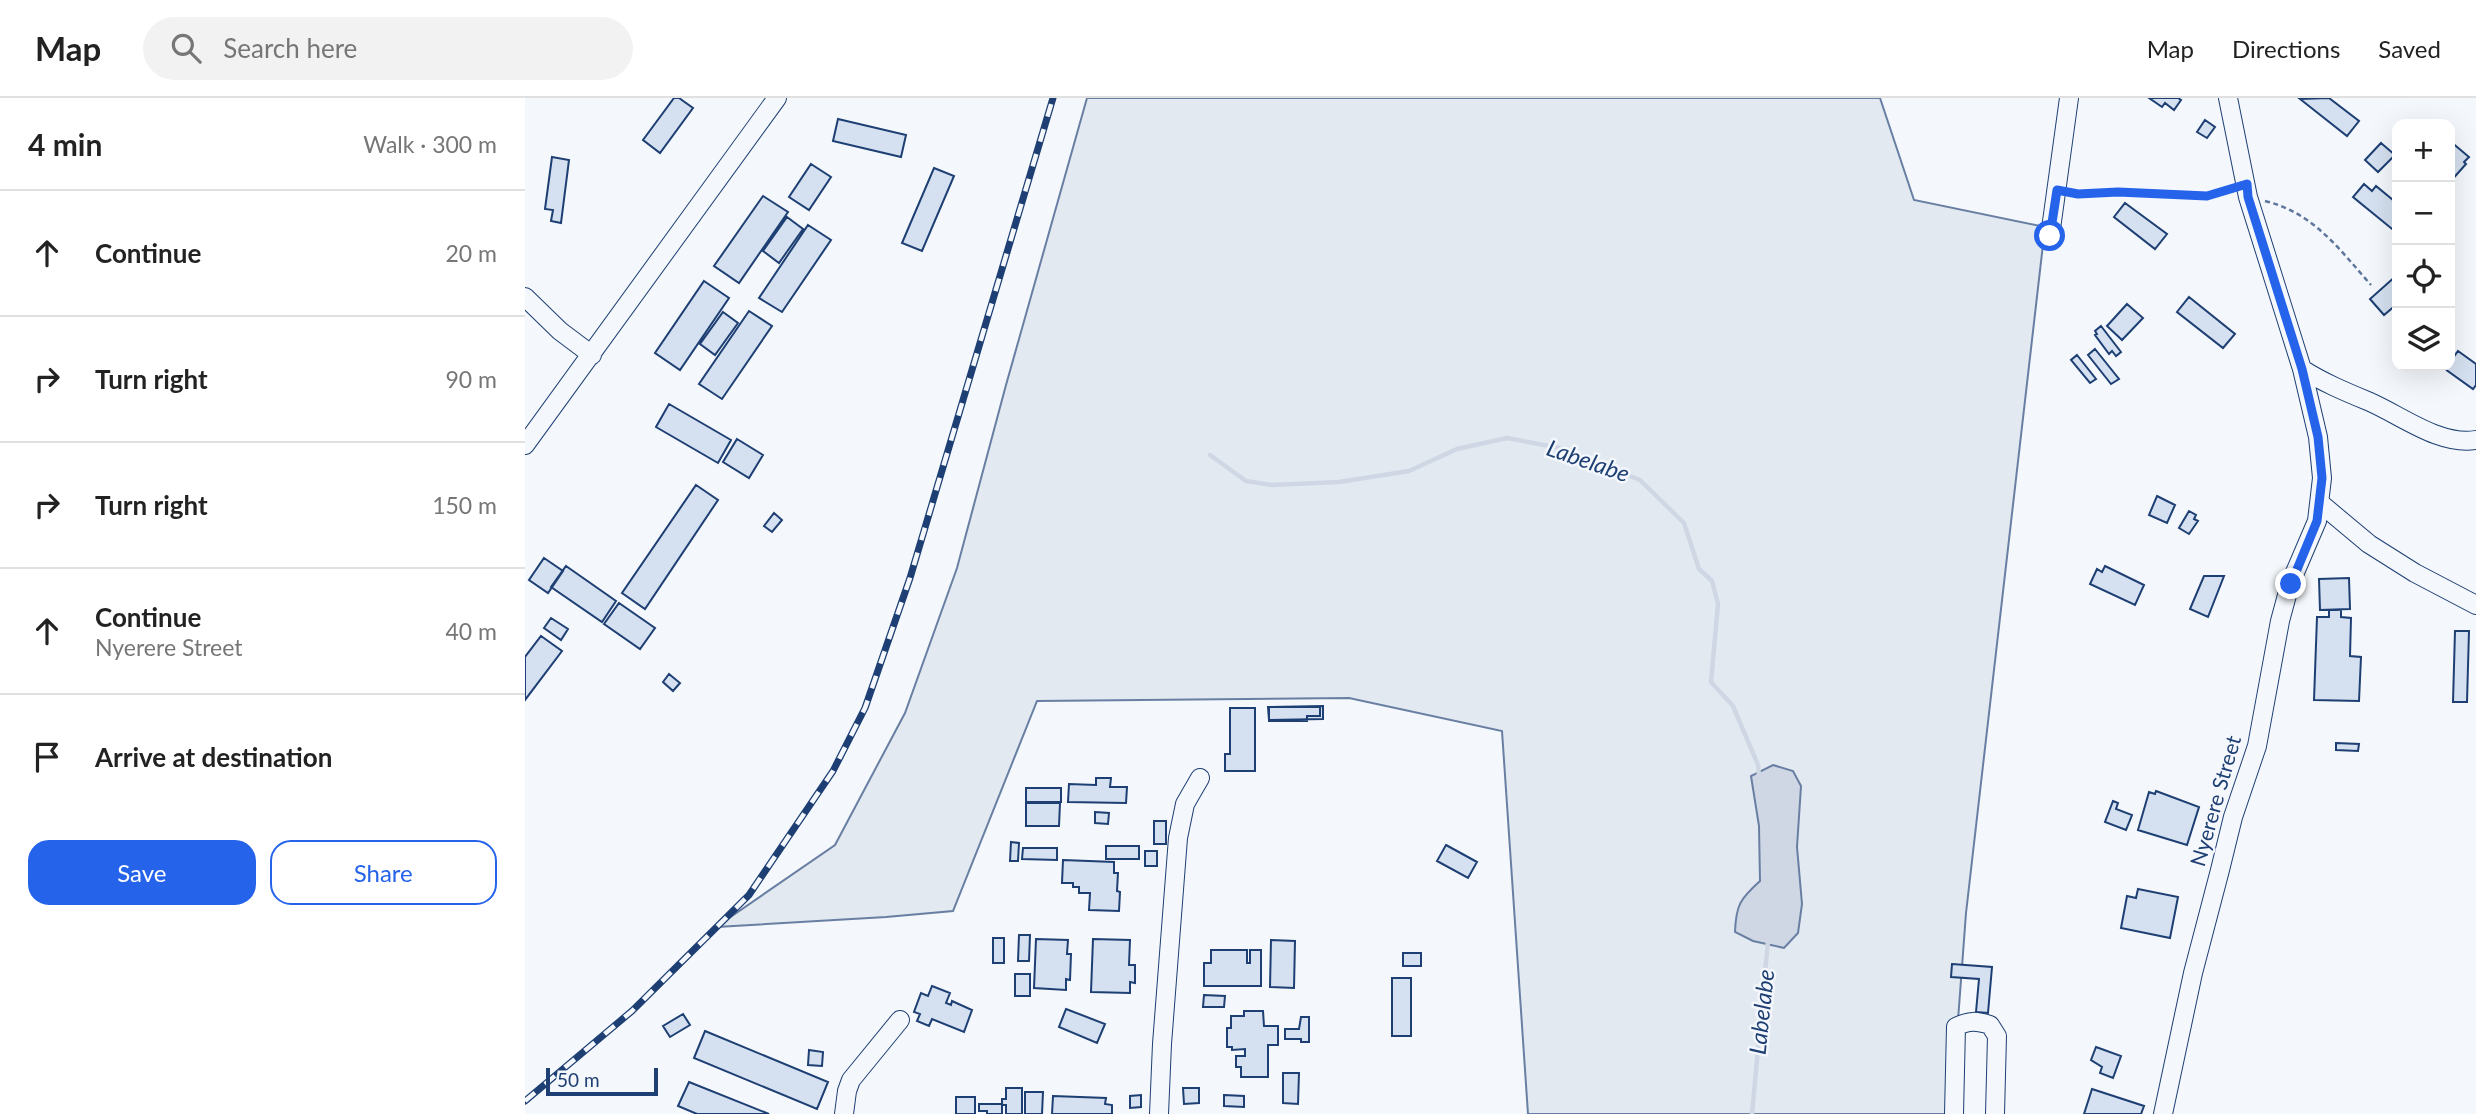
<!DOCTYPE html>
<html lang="en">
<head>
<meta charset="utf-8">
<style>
  body { margin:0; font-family:Lato,sans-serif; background:#f2f2f2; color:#222 }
  .controls { position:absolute; right:21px; top:21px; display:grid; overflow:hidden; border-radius:14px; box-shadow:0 7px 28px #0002 }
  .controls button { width:63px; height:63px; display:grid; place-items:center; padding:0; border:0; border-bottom:2px solid #e0e0e0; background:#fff; color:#222; font:35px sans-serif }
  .scale { position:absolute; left:21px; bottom:18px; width:112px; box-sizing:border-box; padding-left:7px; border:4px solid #1d3f73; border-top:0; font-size:19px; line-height:24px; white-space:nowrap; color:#1d3f73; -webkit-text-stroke:5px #f4f7fb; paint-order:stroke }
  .stop { position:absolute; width:21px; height:21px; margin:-16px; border:5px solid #2563eb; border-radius:50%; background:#fff }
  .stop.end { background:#2563eb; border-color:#fff; box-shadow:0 2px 7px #0008 }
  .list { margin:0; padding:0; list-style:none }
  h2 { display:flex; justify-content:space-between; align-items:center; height:91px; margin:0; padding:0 28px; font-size:30px }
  h2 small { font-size:23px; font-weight:400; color:#767676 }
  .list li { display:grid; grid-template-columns:46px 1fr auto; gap:21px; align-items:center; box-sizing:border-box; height:126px; padding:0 28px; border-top:2px solid #e0e0e0 }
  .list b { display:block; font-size:26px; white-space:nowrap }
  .list p { margin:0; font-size:23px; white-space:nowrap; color:#767676 }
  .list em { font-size:23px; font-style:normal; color:#767676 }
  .actions { display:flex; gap:14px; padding:21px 28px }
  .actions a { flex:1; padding:16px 0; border:2px solid #2563eb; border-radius:21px; text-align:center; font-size:24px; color:#2563eb }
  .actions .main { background:#2563eb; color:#fff }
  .icon { flex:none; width:38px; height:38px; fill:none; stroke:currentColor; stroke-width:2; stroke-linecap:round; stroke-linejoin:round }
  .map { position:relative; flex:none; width:1951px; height:1016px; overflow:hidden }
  header { display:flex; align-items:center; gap:42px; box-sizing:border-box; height:98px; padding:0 35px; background:#fff; border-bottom:2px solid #e0e0e0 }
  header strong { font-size:33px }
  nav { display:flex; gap:38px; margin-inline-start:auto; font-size:24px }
  .search { width:490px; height:63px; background:#f2f2f2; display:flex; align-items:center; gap:18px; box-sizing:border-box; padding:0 24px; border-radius:38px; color:#767676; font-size:26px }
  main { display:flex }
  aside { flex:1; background:#fff }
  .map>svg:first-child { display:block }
  .green { fill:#e3e9f0; stroke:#687fa3; stroke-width:2 }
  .water { fill:#cfd7e4; stroke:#687fa3; stroke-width:2 }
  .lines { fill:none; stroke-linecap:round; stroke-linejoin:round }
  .stream { stroke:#cfd7e4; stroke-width:4.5 }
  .building { fill:#d5e0f0; stroke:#1d3f73; stroke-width:2 }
  .minor-casing { stroke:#1d3f73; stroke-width:20 }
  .path { stroke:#5e769c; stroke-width:2.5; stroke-dasharray:5 3.5; stroke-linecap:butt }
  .minor { stroke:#f4f7fb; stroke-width:18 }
  .rail-casing { stroke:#1d3f73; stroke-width:7 }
  .rail { stroke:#f4f7fb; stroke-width:4.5; stroke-dasharray:13; stroke-linecap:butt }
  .route { stroke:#2563eb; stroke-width:9 }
  .labels { text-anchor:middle; stroke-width:5; stroke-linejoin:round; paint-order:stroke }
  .street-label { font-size:21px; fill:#1d3f73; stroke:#f4f7fb }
  .water-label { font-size:23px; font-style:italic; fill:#1d3f73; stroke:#f4f7fb }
</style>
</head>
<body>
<header>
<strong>Map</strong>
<div class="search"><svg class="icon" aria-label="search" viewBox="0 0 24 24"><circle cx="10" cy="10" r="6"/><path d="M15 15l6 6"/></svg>Search here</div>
<nav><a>Map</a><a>Directions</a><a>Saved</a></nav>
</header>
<main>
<aside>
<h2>4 min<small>Walk · 300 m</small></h2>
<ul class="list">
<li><svg class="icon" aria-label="ahead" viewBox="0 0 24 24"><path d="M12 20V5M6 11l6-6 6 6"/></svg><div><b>Continue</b></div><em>20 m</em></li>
<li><svg class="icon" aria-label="right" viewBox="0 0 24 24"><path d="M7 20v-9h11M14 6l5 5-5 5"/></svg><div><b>Turn right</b></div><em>90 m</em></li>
<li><svg class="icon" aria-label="right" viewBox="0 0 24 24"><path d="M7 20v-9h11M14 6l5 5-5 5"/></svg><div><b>Turn right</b></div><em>150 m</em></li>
<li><svg class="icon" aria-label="ahead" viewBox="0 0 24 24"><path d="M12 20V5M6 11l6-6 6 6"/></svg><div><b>Continue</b><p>Nyerere Street</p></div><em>40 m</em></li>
<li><svg class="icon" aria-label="arrive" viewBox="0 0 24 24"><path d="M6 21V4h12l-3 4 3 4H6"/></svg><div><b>Arrive at destination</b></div></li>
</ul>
<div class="actions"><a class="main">Save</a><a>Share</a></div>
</aside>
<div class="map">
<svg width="1951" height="1016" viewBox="0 0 1951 1016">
  <rect width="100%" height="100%" fill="#f4f7fb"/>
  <path class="green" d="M562,0H1355L1389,102L1520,129L1441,815L1426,1016H1003L977,633L824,600L512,603L428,813L361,819L191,829L310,747L380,615L432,470L481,287Z"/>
  <path class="water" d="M1248,667L1268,673L1276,688L1272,749L1277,806L1273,835L1259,850L1228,843L1210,834C1211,807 1215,801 1235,783L1234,728L1226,678Z"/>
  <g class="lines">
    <path class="stream" d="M685,357L721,383L747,387L814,384L884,373L932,351L982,340L1035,350L1115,382L1159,425L1174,471L1187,483L1193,506L1186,584L1208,608L1233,667L1234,678
      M1227,1016L1243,843"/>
  </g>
  <path class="building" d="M149,0H154L168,10L135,55L118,42Z
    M1624,0H1653L1656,2L1649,12L1640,5L1637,9Z
    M1804,0L1834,23L1822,38L1775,1Z
    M313,21L381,37L376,59L308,43Z
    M1680,22L1690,29L1682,40L1672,34Z
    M1925,43L1944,59L1939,64L1941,66L1925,84Z
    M1856,45L1870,57L1853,74L1840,62Z
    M27,59L44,62L36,125L26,123L28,112L20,111Z
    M286,66L306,79L284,112L264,99Z
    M409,70L429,78L397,153L377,145Z
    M1839,86L1847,93L1851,88L1868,102L1870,99L1872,101V135L1828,99Z
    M238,98L263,114L214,185L189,168Z
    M1600,105L1642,136L1630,151L1589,119Z
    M262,119L278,131L254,165L238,153Z
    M283,127L306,142L257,214L234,200Z
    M1872,177V206L1859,217L1845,201Z
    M179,183L204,200L155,272L130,255Z
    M1664,199L1710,236L1698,250L1652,214Z
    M1602,206L1618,220L1597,242L1582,228Z
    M224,213L247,228L197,301L174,286Z
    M198,214L213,225L190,257L175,246Z
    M1576,228L1596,254L1591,258L1587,253L1584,256L1570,237L1572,236L1570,233Z
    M1570,251L1594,281L1586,286L1563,257Z
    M1933,253L1951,266V287L1948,291L1920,271Z
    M1552,257L1571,281L1565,285L1546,262Z
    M144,306L206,342L193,365L131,329Z
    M212,341L238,357L224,380L198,364Z
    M171,387L193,402L120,511L97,495Z
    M1632,398L1650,407L1642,425L1624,417Z
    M1664,413L1671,417L1669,421L1673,423L1664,436L1654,430Z
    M249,415L257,422L247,434L239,428Z
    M19,460L38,473L23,495L4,482Z
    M41,468L91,503L77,524L26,489Z
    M1580,468L1619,487L1610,507L1565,486L1572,471L1577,474Z
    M1679,478H1699L1683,519L1665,511Z
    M1824,480L1825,511L1795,512L1794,481Z
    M94,505L130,530L115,551L79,526Z
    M1804,512H1816V519L1826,520L1825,558L1836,559L1834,603L1789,602L1792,519H1804Z
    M26,520L43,531L36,542L19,530Z
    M1930,533H1944L1942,604H1928Z
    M16,538L37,553L0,602V559Z
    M144,576L155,585L148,593L138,584Z
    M798,608V621L744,622L743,609Z
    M744,609H795V618H782V623H744Z
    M705,610H730V673H700V656H705Z
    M1811,645L1834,646L1833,653L1811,652Z
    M571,680H586L585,689H602L601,705L543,704L544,686L571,687Z
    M501,690H536V704H501Z
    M1631,693L1674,709L1662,747L1613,732L1624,694L1630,696Z
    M1588,703L1593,705L1591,711L1607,717L1601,732L1580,724Z
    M501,705H535L534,728H501Z
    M570,714L584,715L583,726L570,725Z
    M629,723H641V746H629Z
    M486,744L494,745L493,763H485Z
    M921,747L952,764L943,780L912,763Z
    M581,748H614V761H581Z
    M498,750H532V762L497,761Z
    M620,753H632V768H620Z
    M538,762L589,764V775H593L592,793L595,794L594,813L564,812L565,795H554V789H548V785H537Z
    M1613,791L1653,799L1645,840L1596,830L1602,798L1611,800Z
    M494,837H505L504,863H493Z
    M468,840H479V865H468Z
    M511,841L543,842L542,856H546L545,882L541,881V892L509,890Z
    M568,841L605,842L604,867H610V885L605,884V895L566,894Z
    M746,842L770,843L769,890L745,889Z
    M686,852H722V865H725V852H736V888H679V865H686Z
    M878,855H896V868H878Z
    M1427,866L1467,869L1463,915L1451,914L1454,881L1426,879Z
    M490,876H505V898H490Z
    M867,880H886V938H867Z
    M407,888L425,895L421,905L426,907L427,903L447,912L439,934L407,921L404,928L392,923L395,916L389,914L396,895L403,898Z
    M679,897L700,898L699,909H678Z
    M541,911L580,926L572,945L534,929Z
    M719,913H738L739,928H753V947H743V979H716V969H711V958H720V951L707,952V949H702V930H706V918H719Z
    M158,916L165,927L145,939L138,928Z
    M776,919H784V944H776V941H760V931H774Z
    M180,933L303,984L292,1011L169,960Z
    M1571,949L1596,958L1588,980L1575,975L1577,969L1566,962Z
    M284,952L298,954L297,968L283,967Z
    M758,975H774L773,1006L758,1005Z
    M164,984L244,1016H172L153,1008Z
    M481,990H497V1016H481V1007H477V1001H481Z
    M658,990H674V1005L659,1006Z
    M1567,991L1619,1008L1616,1016H1559Z
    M500,994H518L517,1016H500Z
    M616,997V1009L605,1010V998Z
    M699,997L719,998V1009L699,1008Z
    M528,998L581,1000L580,1006L587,1007V1016H527Z
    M431,999H450V1016H431Z
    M454,1006H477V1016H462V1013H454Z"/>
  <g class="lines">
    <g class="minor-casing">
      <path id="minor" d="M1525,138L1544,0
        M0,199L35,233L67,257
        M1777,271C1799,285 1821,294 1845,304C1877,318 1915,348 1951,342
        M0,347L252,0
        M1795,405L1844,446L1890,475L1951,507
        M319,1016L322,993L326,982L375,922
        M634,1016L637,946L653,740L660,706L675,680
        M1429,1016L1431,929C1444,922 1452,923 1465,927L1472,938L1470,1016
        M1638,1016L1668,875L1695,772L1708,719L1732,648L1755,523L1765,486L1792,423L1797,380L1793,339L1777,271L1723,99L1703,0"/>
    </g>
    <path class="path" d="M1546,94H1593L1681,98L1706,91
      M1740,103C1789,115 1814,151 1846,187"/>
    <use href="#minor" class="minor"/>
    <g class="rail-casing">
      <path id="rail" d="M0,1003L107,913L224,797L308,673L340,610L385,480L528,0"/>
    </g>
    <use href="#rail" class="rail"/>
  </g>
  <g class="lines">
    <path class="route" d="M1525,138L1532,92L1553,96L1593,94L1682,98L1722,86L1723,99L1777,271L1793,339L1797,380L1792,423L1766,486"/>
  </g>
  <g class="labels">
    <g class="street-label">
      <text transform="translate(1691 703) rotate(-74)" y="7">Nyerere Street</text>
    </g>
    <g class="water-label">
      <text transform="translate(1063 363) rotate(19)" y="8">Labelabe</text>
      <text transform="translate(1237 914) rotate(-84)" y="8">Labelabe</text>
    </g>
  </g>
</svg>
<div class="controls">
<button>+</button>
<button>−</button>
<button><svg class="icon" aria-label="locate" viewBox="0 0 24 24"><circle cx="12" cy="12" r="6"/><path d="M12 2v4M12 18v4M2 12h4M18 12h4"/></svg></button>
<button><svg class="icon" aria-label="layers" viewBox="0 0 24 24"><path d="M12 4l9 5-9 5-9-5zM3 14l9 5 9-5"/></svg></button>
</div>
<div class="scale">50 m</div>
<div class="stop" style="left:1525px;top:138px"></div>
<div class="stop end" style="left:1766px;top:486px"></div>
</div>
</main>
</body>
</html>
